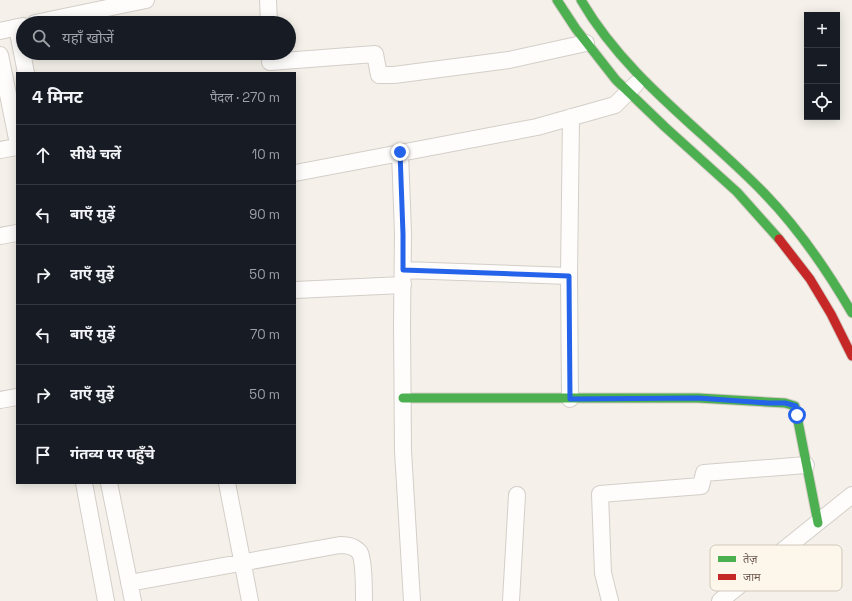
<!DOCTYPE html>
<html lang="hi">
<head>
<meta charset="utf-8">
<style>
  body { margin:0; font-family:"Space Grotesk","Noto Sans Devanagari",sans-serif; background:#20242c; color:#f1f3f6 }
  .controls { position:absolute; right:12px; top:12px; display:grid; overflow:hidden; border-radius:0px; box-shadow:0 2px 10px #0003 }
  .controls button { width:36px; height:36px; display:grid; place-items:center; padding:0; border:0; border-bottom:1px solid #363941; background:#171b24; color:#f1f3f6; font:20px sans-serif }
  .stop { position:absolute; width:12px; height:12px; margin:-9px; border:3px solid #2563eb; border-radius:50%; background:#fff }
  .stop.end { background:#2563eb; border-color:#fff; box-shadow:0 1px 4px #0008 }
  .list { margin:0; padding:0; list-style:none }
  h2 { display:flex; justify-content:space-between; align-items:center; height:52px; margin:0; padding:0 16px; font-size:17px }
  h2 small { font-size:13px; font-weight:400; color:#9ea1a6 }
  .list li { display:grid; grid-template-columns:26px 1fr auto; gap:12px; align-items:center; box-sizing:border-box; height:60px; padding:0 16px; border-top:1px solid #363941 }
  .list b { display:block; font-size:15px; white-space:nowrap }
  .list em { font-size:13px; font-style:normal; color:#9ea1a6 }
  .icon { flex:none; width:22px; height:22px; fill:none; stroke:currentColor; stroke-width:2; stroke-linecap:round; stroke-linejoin:round }
  .map { position:relative; flex:none; width:852px; height:601px; overflow:hidden }
  .search { position:absolute; background:#171b24; box-shadow:0 2px 10px #0003; left:16px; top:16px; width:280px; height:44px; display:flex; align-items:center; gap:10px; box-sizing:border-box; padding:0 14px; border-radius:22px; color:#9ea1a6; font-size:15px }
  .panel { position:absolute; background:#171b24; box-shadow:0 2px 10px #0003; left:16px; top:72px; width:280px; height:412px; border-radius:0px }
  .map>svg:first-child { display:block }
  .lines { fill:none; stroke-linecap:round; stroke-linejoin:round }
  .street-casing { stroke:#d3cec8; stroke-width:18 }
  .fast-casing { stroke:#d4cdc6; stroke-width:11 }
  .jam-casing { stroke:#d4cdc6; stroke-width:11 }
  .street { stroke:#fefdfc; stroke-width:16 }
  .fast { stroke:#4caf50; stroke-width:9 }
  .jam { stroke:#c62828; stroke-width:9 }
  .route { stroke:#2563eb; stroke-width:5 }
  .key { fill:#fcf6eb; stroke:#d1c7bc; stroke-width:1 }
  .key-label { font-size:11px; fill:#6e5a4e }
</style>
</head>
<body>
<div class="map">
<svg width="852" height="601" viewBox="0 0 852 601">
  <rect width="100%" height="100%" fill="#f5f1ea"/>
  <g class="lines">
    <g class="street-casing">
      <path id="street" d="M268,0L269,23
        M35,23L146,0
        M17,27L26,73
        M0,31L23,26
        M0,55L17,139
        M270,62L375,54L379,75H394L509,60L586,43
        M0,150L17,147
        M400,152L403,234L402,324L403,451L412,601
        M295,173L537,127L615,105L636,84
        M0,236L17,233
        M403,270L569,276L571,117
        M569,276L570,399
        M295,290L403,285
        M0,400L17,397
        M84,483L106,601
        M109,483L133,601
        M227,483L250,601
        M129,583L340,545C347,545 355,546 360,553C364,561 364,591 364,601
        M511,601L517,495
        M610,601L603,573L600,494L701,486L704,473L806,465
        M720,601L852,495"/>
    </g>
    <g class="fast-casing">
      <path id="fast" d="M557,0L576,29L616,80L665,127L737,192L779,239
        M581,0C626,78 703,130 764,193C799,229 827,270 852,313
        M403,398H698L785,403L795,406L818,523"/>
    </g>
    <g class="jam-casing">
      <path id="jam" d="M779,239L810,279L831,314L852,356"/>
    </g>
    <use href="#street" class="street"/>
    <use href="#fast" class="fast"/>
    <use href="#jam" class="jam"/>
  </g>
  <g class="lines">
    <path class="route" d="M400,152L403,234V270L569,276L570,399L698,398L768,403H785L796,406L797,415"/>
  </g>
  <rect x="710" y="545" width="132" height="46" rx="6" class="key"/>
  <rect x="718" y="556" width="18" height="6" fill="#4caf50"/>
  <rect x="718" y="574" width="18" height="6" fill="#c62828"/>
  <g class="key-label">
    <text x="743" y="563">तेज़</text>
    <text x="743" y="581">जाम</text>
  </g>
</svg>
<div class="controls">
<button>+</button>
<button>−</button>
<button><svg class="icon" aria-label="locate" viewBox="0 0 24 24"><circle cx="12" cy="12" r="6"/><path d="M12 2v4M12 18v4M2 12h4M18 12h4"/></svg></button>
</div>
<div class="stop" style="left:797px;top:415px"></div>
<div class="stop end" style="left:400px;top:152px"></div>
<div class="search"><svg class="icon" aria-label="search" viewBox="0 0 24 24"><circle cx="10" cy="10" r="6"/><path d="M15 15l6 6"/></svg>यहाँ खोजें</div>
<section class="panel">
<h2>4 मिनट<small>पैदल · 270 m</small></h2>
<ul class="list">
<li><svg class="icon" aria-label="ahead" viewBox="0 0 24 24"><path d="M12 20V5M6 11l6-6 6 6"/></svg><div><b>सीधे चलें</b></div><em>10 m</em></li>
<li><svg class="icon" aria-label="left" viewBox="0 0 24 24"><path d="M17 20v-9H6M10 6l-5 5 5 5"/></svg><div><b>बाएँ मुड़ें</b></div><em>90 m</em></li>
<li><svg class="icon" aria-label="right" viewBox="0 0 24 24"><path d="M7 20v-9h11M14 6l5 5-5 5"/></svg><div><b>दाएँ मुड़ें</b></div><em>50 m</em></li>
<li><svg class="icon" aria-label="left" viewBox="0 0 24 24"><path d="M17 20v-9H6M10 6l-5 5 5 5"/></svg><div><b>बाएँ मुड़ें</b></div><em>70 m</em></li>
<li><svg class="icon" aria-label="right" viewBox="0 0 24 24"><path d="M7 20v-9h11M14 6l5 5-5 5"/></svg><div><b>दाएँ मुड़ें</b></div><em>50 m</em></li>
<li><svg class="icon" aria-label="arrive" viewBox="0 0 24 24"><path d="M6 21V4h12l-3 4 3 4H6"/></svg><div><b>गंतव्य पर पहुँचे</b></div></li>
</ul>
</section>
</div>
</body>
</html>
